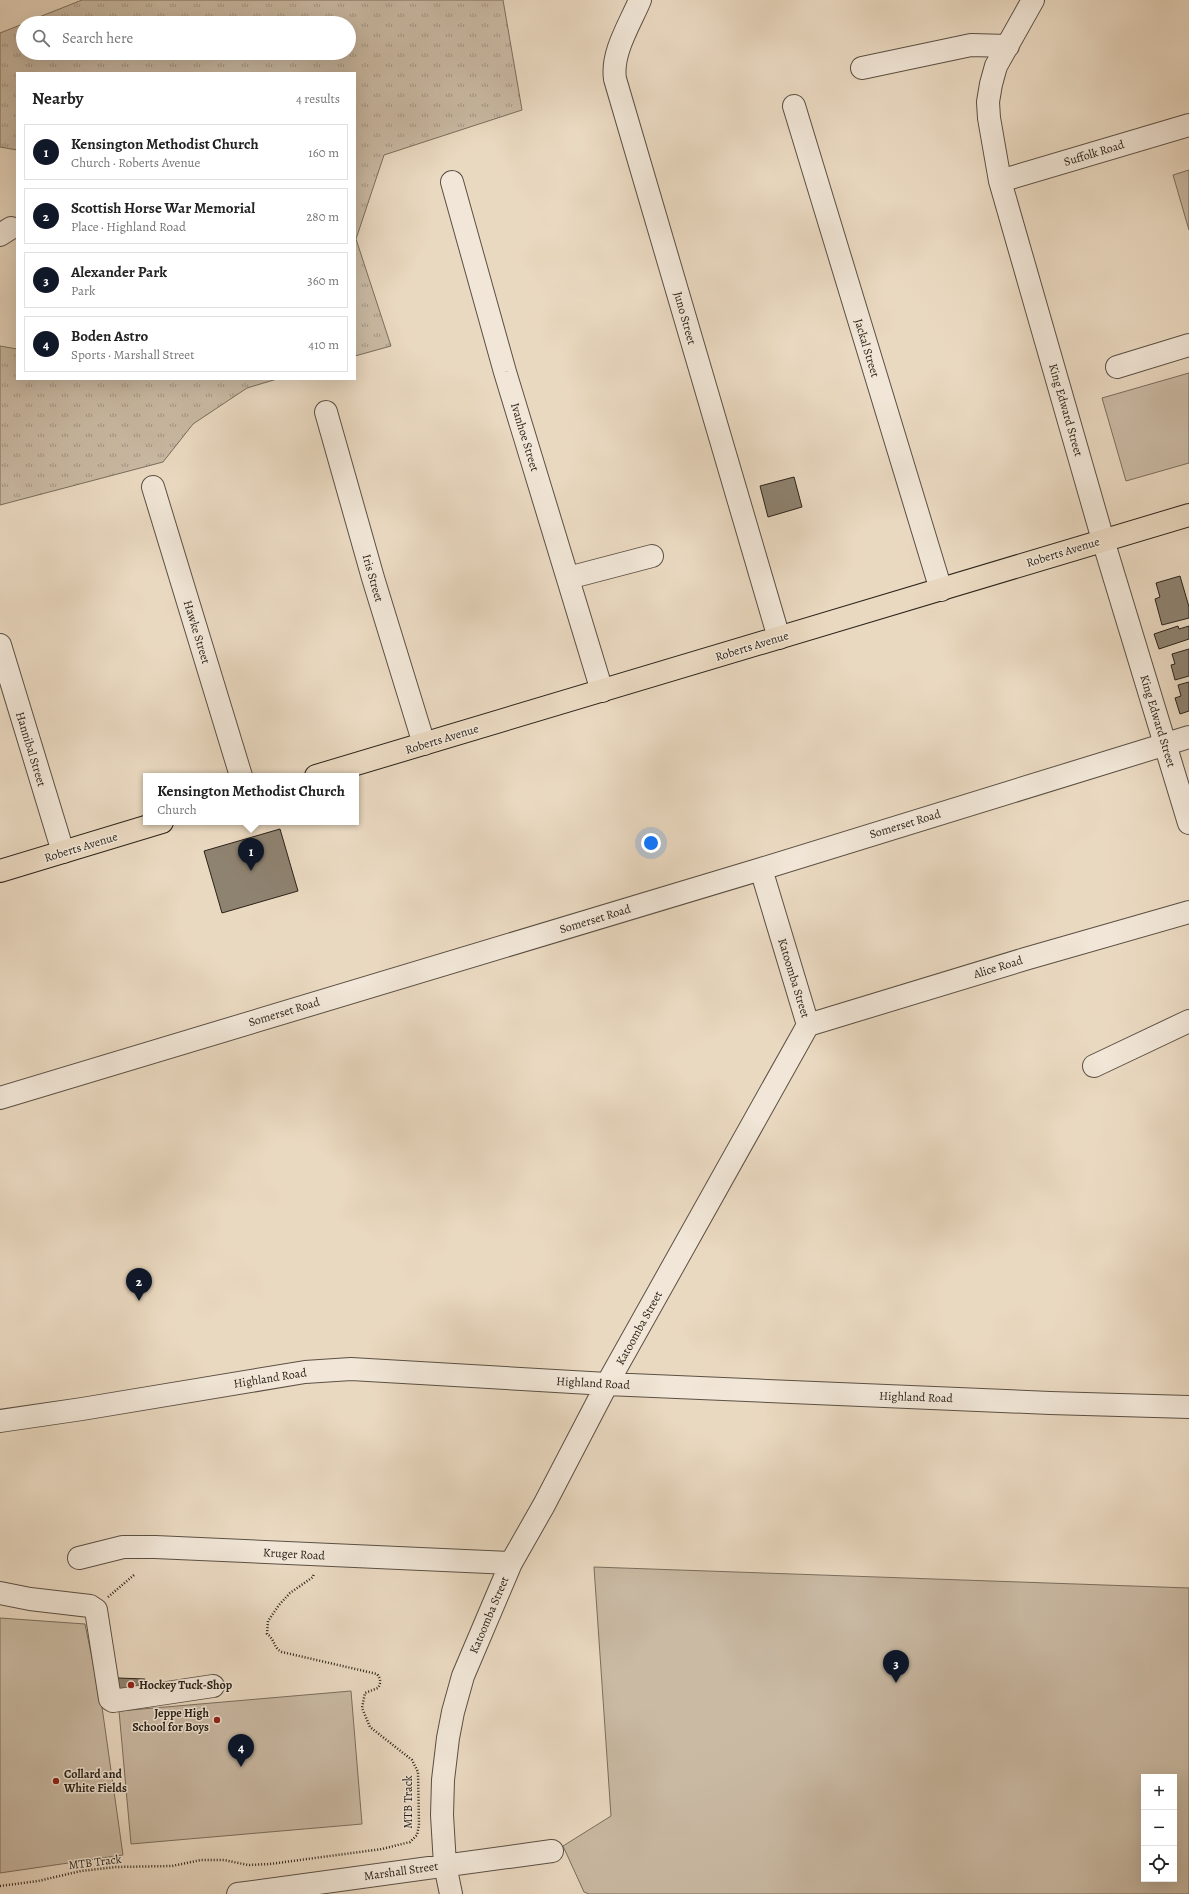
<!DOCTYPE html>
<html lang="en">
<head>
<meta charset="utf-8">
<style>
  body { margin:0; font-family:Alegreya,serif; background:#f2f2f2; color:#222 }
  .controls { position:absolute; right:12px; bottom:12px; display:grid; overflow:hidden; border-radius:0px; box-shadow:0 4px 16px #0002 }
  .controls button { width:36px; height:36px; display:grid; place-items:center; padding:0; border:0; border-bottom:1px solid #e0e0e0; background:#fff; color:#222; font:20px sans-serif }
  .you { position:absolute; left:651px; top:843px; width:14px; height:14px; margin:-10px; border:3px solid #fff; border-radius:50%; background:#1a73e8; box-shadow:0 0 0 6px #1a73e833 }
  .badge { display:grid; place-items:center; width:26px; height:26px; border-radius:50%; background:#111827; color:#fff; font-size:13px; font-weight:700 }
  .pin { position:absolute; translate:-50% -33px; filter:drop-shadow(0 1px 2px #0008) }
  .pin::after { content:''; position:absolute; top:21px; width:14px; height:12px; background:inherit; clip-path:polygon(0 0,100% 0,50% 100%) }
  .popup { position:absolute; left:143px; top:773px; width:216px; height:52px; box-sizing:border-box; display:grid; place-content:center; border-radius:0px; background:#fff; filter:drop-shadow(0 1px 3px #0005); font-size:13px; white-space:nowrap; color:#767676 }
  .popup b { font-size:15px; color:#222 }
  .popup::after { content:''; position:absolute; left:50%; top:100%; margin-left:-8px; border:8px solid transparent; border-top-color:#fff }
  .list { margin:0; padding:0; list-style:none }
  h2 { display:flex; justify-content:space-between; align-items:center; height:52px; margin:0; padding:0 16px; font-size:17px }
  h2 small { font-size:13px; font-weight:400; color:#767676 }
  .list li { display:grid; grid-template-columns:26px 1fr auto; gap:12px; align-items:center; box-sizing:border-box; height:56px; margin:0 8px 8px; padding:0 8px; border:1px solid #e0e0e0; border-radius:0px }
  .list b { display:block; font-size:15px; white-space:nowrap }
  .list p { margin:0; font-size:13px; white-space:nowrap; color:#767676 }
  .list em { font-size:13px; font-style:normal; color:#767676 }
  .icon { flex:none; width:22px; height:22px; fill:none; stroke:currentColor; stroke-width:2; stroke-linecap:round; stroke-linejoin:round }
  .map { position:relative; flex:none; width:1189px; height:1894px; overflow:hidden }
  .search { position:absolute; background:#fff; box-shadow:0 4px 16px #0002; left:16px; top:16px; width:340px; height:44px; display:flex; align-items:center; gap:10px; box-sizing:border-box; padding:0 14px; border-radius:22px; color:#767676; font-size:15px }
  .panel { position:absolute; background:#fff; box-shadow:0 4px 16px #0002; left:16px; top:72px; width:340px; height:308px; border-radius:0px }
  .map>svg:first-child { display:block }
  .grass { fill:url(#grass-tufts); stroke:#7a6e5e }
  .green { fill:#cabaa4; stroke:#7a6e5e; fill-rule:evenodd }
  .building { fill:#8e8270; stroke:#2b2319 }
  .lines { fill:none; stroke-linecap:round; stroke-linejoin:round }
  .minor-casing { stroke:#5b5043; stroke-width:24 }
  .major-casing { stroke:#2b2319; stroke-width:24 }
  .path { stroke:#2b2319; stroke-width:2.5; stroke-dasharray:1 2; stroke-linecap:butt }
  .minor { stroke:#f1e6d7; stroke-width:22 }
  .major { stroke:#ead9c1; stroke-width:22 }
  .poi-dot { fill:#8f2418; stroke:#f1e6d7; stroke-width:1.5 }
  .labels { text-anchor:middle; stroke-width:3; stroke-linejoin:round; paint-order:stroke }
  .street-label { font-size:12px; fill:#2b2319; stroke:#f1e6d7 }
  .poi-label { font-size:12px; font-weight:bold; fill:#2b2319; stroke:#f1e6d7; text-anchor:start }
</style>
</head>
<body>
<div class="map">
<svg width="1189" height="1894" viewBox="0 0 1189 1894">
  <defs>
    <pattern id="grass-tufts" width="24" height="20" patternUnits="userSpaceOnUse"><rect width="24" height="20" fill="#cabaa4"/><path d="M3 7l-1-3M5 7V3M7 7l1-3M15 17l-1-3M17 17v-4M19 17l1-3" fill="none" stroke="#a49785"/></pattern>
  </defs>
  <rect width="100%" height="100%" fill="#ead9c1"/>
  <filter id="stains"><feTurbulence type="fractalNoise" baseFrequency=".005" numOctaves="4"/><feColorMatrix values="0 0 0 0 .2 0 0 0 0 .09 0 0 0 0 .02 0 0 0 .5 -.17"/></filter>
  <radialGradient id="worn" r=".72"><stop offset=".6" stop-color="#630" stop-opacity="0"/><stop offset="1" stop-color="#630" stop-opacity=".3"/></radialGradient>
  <path class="grass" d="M82,0H503L522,110L384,155L356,239L391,346L355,356V73H17V150L0,147V33L23,24V53H349V23H24Z
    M0,346L17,349V379H277L247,388L193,424L163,462L0,505Z"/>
  <path class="green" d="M1189,170V230L1173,175Z
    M1189,373V463L1126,481L1102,398Z
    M594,1567L1189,1588V1894H589L584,1892L563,1846L611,1816ZM1144,1777H1174V1879H1144Z
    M0,1618L85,1624L102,1707L123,1855L0,1873Z
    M351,1691L362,1824L131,1844L119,1711Z"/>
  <path class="building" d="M794,477L802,507L768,517L760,486Z
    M1180,576L1189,607V618L1162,625L1155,599L1160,597L1156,583Z
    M1178,626L1179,629L1189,626V639L1159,649L1154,634Z
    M1189,649V676L1175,680L1171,665L1175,664L1172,654Z
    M1189,682V711L1180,714L1175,698L1181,696L1178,685Z
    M280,829L298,891L222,913L204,851Z
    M118,1678L145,1679V1691H117Z"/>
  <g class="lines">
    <g class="minor-casing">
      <path id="minor" d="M640,0C630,24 611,53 615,79L779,638
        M1033,0L996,66L991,84L988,102L989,118L1000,181L1103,540L1189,823
        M862,68L971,45L1008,46
        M794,106L941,590
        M1000,181L1189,125
        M452,182L505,372L602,691
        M0,235L11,228
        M1117,367L1189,345
        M326,412L373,578L424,744
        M153,487L241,776
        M568,578L652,556
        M0,645L63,852
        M808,1025L1025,959L1189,912
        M1094,1066L1189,1021
        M0,1098L761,869L1189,737
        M0,1421L82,1409L305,1372L351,1369L607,1384L1050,1403L1189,1407
        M79,1558L123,1547H155L511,1563
        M0,1593L30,1599L90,1606L96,1610L110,1699L113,1701L213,1686
        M238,1894L552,1851
        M451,1894L445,1865L442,1815L443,1780L448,1738L453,1712L463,1676L511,1563L544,1505L607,1384L808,1025L761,869"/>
    </g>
    <g class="major-casing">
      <path id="major" d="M316,776L1189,515
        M0,871L162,822"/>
    </g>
    <path class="path" d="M108,1597L134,1575
      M0,1886L38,1881L81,1871L116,1867L172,1866L201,1860H224L248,1865L270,1864L382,1849L410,1842L417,1835L419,1825L418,1772L412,1760L370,1727L362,1708L365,1693L378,1688C381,1683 381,1679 377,1674L282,1652C273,1648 275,1639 267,1634L268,1621L279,1605L290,1593L313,1577L314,1573"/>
    <use href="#minor" class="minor"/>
    <use href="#major" class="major"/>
  </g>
  <g class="poi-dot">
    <circle cx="131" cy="1685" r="4"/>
    <circle cx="217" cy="1720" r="4"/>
    <circle cx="56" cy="1781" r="4"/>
  </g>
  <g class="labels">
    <g class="street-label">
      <text transform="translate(1094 153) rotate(-17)" y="4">Suffolk Road</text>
      <text transform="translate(685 318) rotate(74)" y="4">Juno Street</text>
      <text transform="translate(867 348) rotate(73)" y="4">Jackal Street</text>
      <text transform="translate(1066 410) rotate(74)" y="4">King Edward Street</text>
      <text transform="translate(525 437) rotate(73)" y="4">Ivanhoe Street</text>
      <text transform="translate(1063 552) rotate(-17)" y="4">Roberts Avenue</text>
      <text transform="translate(373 578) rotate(74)" y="4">Iris Street</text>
      <text transform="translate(197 632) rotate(73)" y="4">Hawke Street</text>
      <text transform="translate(752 646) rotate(-17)" y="4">Roberts Avenue</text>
      <text transform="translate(1158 721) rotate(73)" y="4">King Edward Street</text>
      <text transform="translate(442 739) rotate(-17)" y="4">Roberts Avenue</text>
      <text transform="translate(31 749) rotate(73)" y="4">Hannibal Street</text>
      <text transform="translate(905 824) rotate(-17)" y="4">Somerset Road</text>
      <text transform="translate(81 847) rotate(-17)" y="4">Roberts Avenue</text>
      <text transform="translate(595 919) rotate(-17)" y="4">Somerset Road</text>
      <text transform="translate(998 967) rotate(-17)" y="4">Alice Road</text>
      <text transform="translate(794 978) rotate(73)" y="4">Katoomba Street</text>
      <text transform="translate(284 1012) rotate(-17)" y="4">Somerset Road</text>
      <text transform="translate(639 1328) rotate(-61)" y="4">Katoomba Street</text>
      <text transform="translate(270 1378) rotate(-9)" y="4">Highland Road</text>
      <text transform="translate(593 1383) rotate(3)" y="4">Highland Road</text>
      <text transform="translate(916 1397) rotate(2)" y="4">Highland Road</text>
      <text transform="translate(294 1554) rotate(3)" y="4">Kruger Road</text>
      <text transform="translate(489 1615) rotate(-67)" y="4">Katoomba Street</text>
      <text transform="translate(408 1802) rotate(-90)" y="4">MTB Track</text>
      <text transform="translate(95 1862) rotate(-7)" y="4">MTB Track</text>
      <text transform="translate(401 1871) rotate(-8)" y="4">Marshall Street</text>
    </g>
    <g class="poi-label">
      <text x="139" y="1689">Hockey Tuck-Shop</text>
      <text x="209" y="1717" text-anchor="end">Jeppe High<tspan x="209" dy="14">School for Boys</tspan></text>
      <text x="64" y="1778">Collard and<tspan x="64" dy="14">White Fields</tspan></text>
    </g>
  </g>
  <rect width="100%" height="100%" filter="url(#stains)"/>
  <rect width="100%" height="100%" fill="url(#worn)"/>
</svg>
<div class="controls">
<button>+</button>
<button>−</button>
<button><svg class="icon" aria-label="locate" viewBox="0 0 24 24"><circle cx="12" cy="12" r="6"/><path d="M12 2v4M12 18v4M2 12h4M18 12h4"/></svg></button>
</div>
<div class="you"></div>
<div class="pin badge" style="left:251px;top:871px">1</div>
<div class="popup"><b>Kensington Methodist Church</b>Church</div>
<div class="pin badge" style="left:139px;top:1301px">2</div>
<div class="pin badge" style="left:896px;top:1683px">3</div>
<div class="pin badge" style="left:241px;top:1767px">4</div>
<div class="search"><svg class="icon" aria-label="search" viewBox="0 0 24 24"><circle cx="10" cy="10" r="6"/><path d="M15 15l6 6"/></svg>Search here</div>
<section class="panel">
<h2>Nearby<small>4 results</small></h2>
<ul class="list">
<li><span class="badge">1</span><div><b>Kensington Methodist Church</b><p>Church · Roberts Avenue</p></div><em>160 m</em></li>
<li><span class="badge">2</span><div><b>Scottish Horse War Memorial</b><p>Place · Highland Road</p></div><em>280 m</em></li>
<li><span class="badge">3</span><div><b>Alexander Park</b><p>Park</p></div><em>360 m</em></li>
<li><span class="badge">4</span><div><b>Boden Astro</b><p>Sports · Marshall Street</p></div><em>410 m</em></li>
</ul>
</section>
</div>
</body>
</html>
